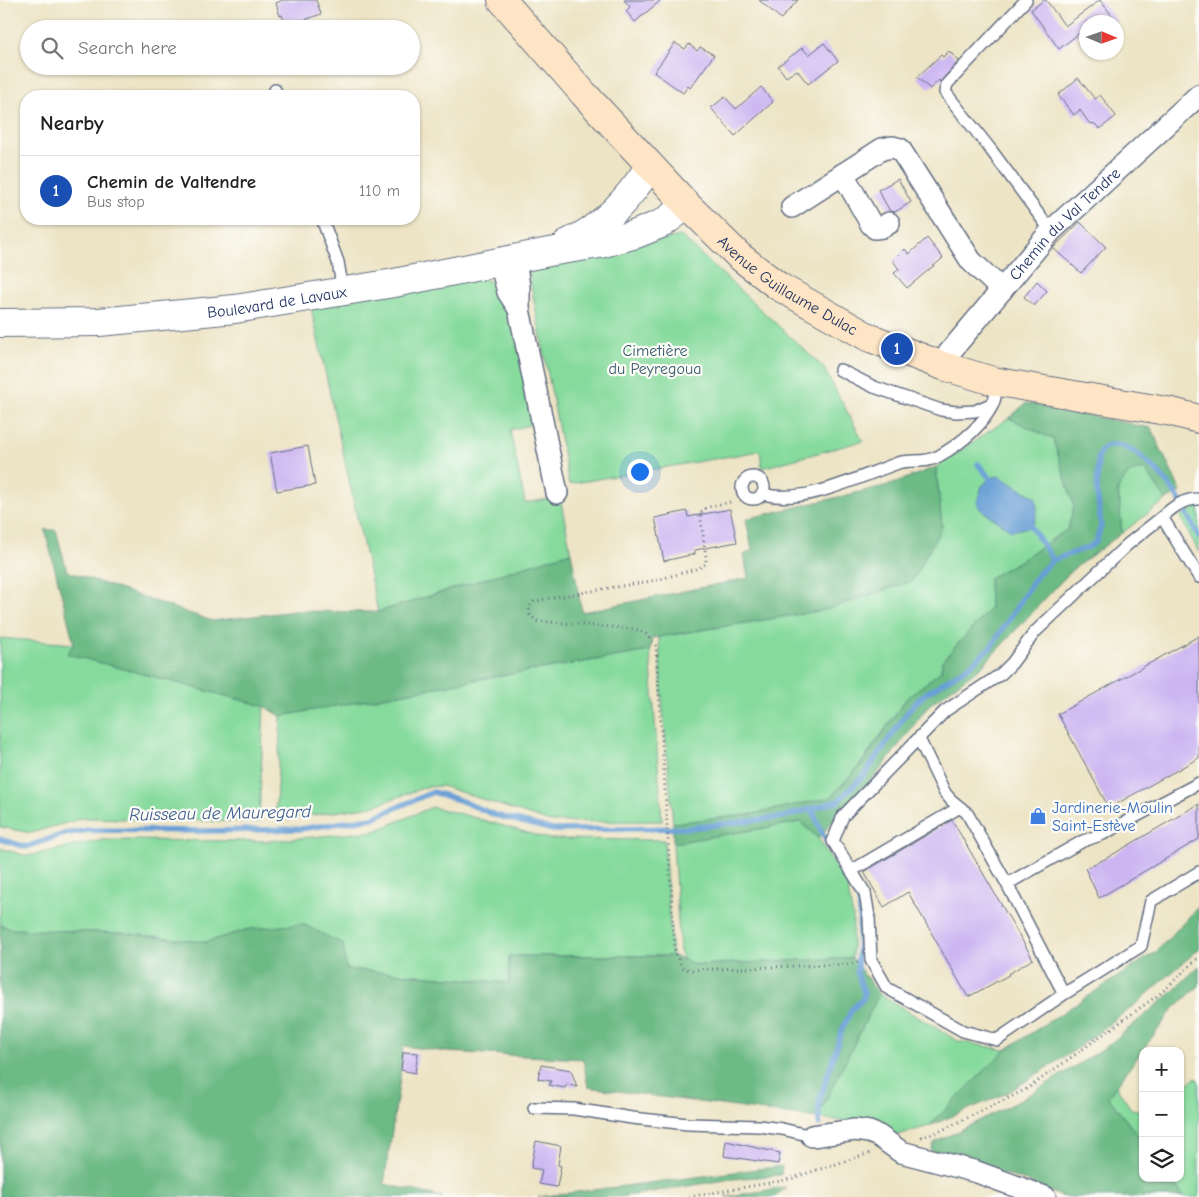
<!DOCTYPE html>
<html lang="en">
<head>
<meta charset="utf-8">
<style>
  body { margin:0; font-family:"Comic Neue",sans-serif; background:#f6f6f6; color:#222 }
  .controls { position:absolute; right:15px; bottom:15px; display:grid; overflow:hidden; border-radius:10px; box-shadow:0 1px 4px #0004 }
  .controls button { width:45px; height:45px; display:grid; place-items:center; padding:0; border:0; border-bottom:1px solid #e0e0e0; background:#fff; color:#222; font:25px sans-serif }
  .compass { position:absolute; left:1079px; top:15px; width:45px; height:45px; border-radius:50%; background:#fff; box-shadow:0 1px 4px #0004; rotate:92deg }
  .you { position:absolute; left:639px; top:471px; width:18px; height:18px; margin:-12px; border:4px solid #fff; border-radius:50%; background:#1a73e8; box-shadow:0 0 0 8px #1a73e833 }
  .badge { display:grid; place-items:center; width:32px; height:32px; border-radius:50%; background:#d93025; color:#fff; font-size:16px; font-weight:700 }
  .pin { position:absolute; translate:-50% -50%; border:2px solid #fff; box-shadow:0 1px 5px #0006 }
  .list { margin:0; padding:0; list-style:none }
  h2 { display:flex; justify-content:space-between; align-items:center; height:65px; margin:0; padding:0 20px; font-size:21px }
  h2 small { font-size:16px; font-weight:400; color:#767676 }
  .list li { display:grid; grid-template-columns:32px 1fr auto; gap:15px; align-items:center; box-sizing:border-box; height:70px; padding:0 20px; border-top:1px solid #e0e0e0 }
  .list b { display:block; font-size:19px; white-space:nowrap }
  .list p { margin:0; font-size:16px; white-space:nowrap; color:#767676 }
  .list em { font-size:16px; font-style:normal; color:#767676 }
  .icon { flex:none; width:28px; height:28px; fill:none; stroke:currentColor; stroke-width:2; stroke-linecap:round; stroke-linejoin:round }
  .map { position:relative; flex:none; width:1199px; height:1197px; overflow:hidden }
  .search { position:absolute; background:#fff; box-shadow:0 1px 4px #0004; left:20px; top:20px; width:400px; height:55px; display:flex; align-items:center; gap:12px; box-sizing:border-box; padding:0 18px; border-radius:28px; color:#767676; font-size:19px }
  .panel { position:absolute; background:#fff; box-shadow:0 1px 4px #0004; left:20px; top:90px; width:400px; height:135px; border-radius:20px }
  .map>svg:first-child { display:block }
  .green { fill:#85da9c; stroke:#50847d }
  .forest { fill:#6cba84; stroke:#447471 }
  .water { fill:#689fd6; stroke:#42679a }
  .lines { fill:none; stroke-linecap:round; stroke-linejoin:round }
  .stream { stroke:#689fd6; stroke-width:5.5 }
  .building { fill:#ccb5f2 }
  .service-casing { stroke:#646e82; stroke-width:14 }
  .minor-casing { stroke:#646e82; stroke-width:24 }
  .tertiary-casing { stroke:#646e82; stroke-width:30 }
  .secondary-casing { stroke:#646e82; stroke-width:30 }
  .path { stroke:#646e82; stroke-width:3; stroke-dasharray:1 4; stroke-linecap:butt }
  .service { stroke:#fff; stroke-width:11 }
  .minor { stroke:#fff; stroke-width:21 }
  .tertiary { stroke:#fff; stroke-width:28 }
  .secondary { stroke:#fde5c5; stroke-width:28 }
  .labels { text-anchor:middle; stroke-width:4.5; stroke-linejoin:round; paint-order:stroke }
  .street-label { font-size:16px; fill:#1b2f5e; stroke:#fdfcf7 }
  .park-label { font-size:16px; fill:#365a6e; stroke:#fdfcf7 }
  .shop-label { font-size:16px; fill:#366cbe; stroke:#fdfcf7; text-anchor:start }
  .water-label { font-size:18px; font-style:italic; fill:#3a5c8e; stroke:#fdfcf7 }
</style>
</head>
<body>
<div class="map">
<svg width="1199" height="1197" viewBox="0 0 1199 1197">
  <rect width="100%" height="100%" fill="#fdfcf7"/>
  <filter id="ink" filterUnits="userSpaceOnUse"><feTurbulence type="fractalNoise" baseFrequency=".02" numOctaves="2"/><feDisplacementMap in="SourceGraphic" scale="10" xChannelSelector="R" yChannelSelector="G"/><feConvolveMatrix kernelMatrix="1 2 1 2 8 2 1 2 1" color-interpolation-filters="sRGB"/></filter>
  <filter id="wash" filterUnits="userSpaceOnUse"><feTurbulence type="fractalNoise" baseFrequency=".0096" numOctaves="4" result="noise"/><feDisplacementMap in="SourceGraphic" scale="20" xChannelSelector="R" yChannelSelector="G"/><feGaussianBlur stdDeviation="1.12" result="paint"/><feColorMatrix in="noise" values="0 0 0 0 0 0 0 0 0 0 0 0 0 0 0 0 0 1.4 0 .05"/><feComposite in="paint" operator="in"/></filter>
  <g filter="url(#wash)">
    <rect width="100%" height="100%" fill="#ede4c5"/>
    <path class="green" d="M681,236L823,367L863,441L762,468L760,451L569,484L527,264Z
      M476,278C492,279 498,286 508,298L534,424L510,430L525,503L560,497L571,552L378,612L310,303Z
      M1009,418L1053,439L1074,506L1068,529L1018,562L989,578L990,609L942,661L941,671L906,699L860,765L830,798L747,815L673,823L662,700L659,637L825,610L942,527L936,467Z
      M1145,469L1166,500L1122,533L1118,488L1129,473Z
      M1199,505V552L1180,517Z
      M0,638L74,644L68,654L264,706L259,822L83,818L31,833L0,827Z
      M650,651L662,821L550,822L442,786L426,787L373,806L275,821L281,716L475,680Z
      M432,807L465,815L549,839L664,840L672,956H509V983L346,969L249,929L206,942L122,933L13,929L0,925V848L27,856L103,840L268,841L375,831Z
      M800,822L818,838L847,885L853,917L852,958L694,965L683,959L680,951L673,843Z
      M879,994L958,1041L1005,1050L929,1126L891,1137L869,1124L817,1118Z
      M1196,1077L1199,1082V1197H1184L1170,1178H1180V1091Z
      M1116,1086L1131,1109L1143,1111V1142L1108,1097Z"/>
    <path class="forest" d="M1026,403L1151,428L1181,492L1166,500L1145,469L1129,473L1118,488L1122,533L1072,570L982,666L929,705L878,773L818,838L800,822L673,843V823L747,815L830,798L861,765L906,699L941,671L942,661L990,609L989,578L1018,562L1068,529L1074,506L1053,439L1009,418Z
      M936,467L942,527L912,581L825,610L652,638L650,651L475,680L281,716L264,706L67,654L74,644L45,530H56L67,571L212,621L295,611L378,612L571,552L582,612L748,578L744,555L752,550L746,519L889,485Z
      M1199,906V949L1137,1003L1075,1050L1007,1093L929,1126L1005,1050L1157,951Z
      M303,924L343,944L346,969L509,983V956H672L683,959L694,965L852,958L879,994L817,1118L588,1087L583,1059L447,1052L403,1046L400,1078L384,1184L443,1197H0V925L13,929L122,933L206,942L249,929Z
      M1199,966V986L1173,1009L1108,1097L1143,1142V1178H1170L1184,1197H1063L1029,1182L931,1151L934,1143L1019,1101L1106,1047L1170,994Z
      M782,1166L781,1175L732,1179L619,1197H538Z
      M786,1187L775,1197H725Z"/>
    <path class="water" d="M998,476L1035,497C1038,508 1038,515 1032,526L1012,531L980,509L977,502L982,486L990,478Z"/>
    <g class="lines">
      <path class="stream" d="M978,464L993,482
        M1027,521L1053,560
        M812,808L820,829L858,899L860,907L857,972L864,993L863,999L852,1009L842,1030L819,1102V1124
        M0,839L26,847L64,834L89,830L206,831L300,829L372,818L433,792L459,800L495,815L553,830L689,828L783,817L838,801L865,774L911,707L925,694L969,666L991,647L1038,574L1053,560L1089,547L1096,542L1101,526L1097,491L1098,459L1101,450C1104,448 1108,445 1111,445C1133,442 1166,479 1177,496C1185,509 1192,524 1199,537"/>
    </g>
    <g id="blocks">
      <path class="building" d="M283,0H316L321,14L286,27L282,15L280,16L276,3Z
        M624,0H661L635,22L626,11L630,7Z
        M759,0H798L781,19Z
        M1044,0H1046L1065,26L1100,0L1117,22H1086V28L1059,49L1031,10Z
        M675,43L685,49L689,44L697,51L700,47L714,55L690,88L688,86L683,93L654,72Z
        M824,43L838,61L808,84L797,70L786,77L778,66L802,48L809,55Z
        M949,51L959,61L940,82L939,80L930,89L917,77L941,55L943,57Z
        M1078,78L1095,99L1100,95L1116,116L1100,129L1095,124L1089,123L1080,110L1074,115L1058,95Z
        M761,87L773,102L735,136L711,108L725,97L736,109Z
        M898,179L911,202L895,212L890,211L878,190Z
        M1080,222L1106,247L1081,273L1053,248Z
        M927,238L943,258L907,288L894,273L899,269L893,261L905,249L909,254Z
        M1037,281L1047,291L1034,306L1024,297Z
        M308,446L315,485L277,491L270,453Z
        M730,509L737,542L695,550V554L664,561L655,518L687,511L688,517Z
        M1199,636V758L1109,808L1058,714Z
        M1199,804V839L1099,898L1085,868L1105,859Z
        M952,820L1033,959L1008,974L1009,975L968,997L908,892L884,907L864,872Z
        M403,1052L418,1053L415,1073L401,1070Z
        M541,1065L571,1070L577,1087L567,1084L565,1088L549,1085L551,1081L538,1079Z
        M536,1141L561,1146L558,1165L561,1166L557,1187L539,1184L542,1170L531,1168Z
        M726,1141L780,1153L778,1164L724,1156Z"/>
    </g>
  </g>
  <g filter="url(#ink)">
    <use href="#blocks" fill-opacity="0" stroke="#646e82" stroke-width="1"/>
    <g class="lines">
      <g class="service-casing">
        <path id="service" d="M1026,0L947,84L945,92L991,150L1051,231
          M275,90L278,96
          M322,219L338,262L343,291
          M840,370L874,387L941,410L956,412L975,411L993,403
          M742 488a11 11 0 1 1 22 0a11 11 0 1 1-22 0Z
          M763,494C805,505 858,477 898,463C911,459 926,464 939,456C960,444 982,426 993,404C996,397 996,389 998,381
          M1162,517C1173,507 1183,499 1199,499
          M1199,577L1162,517L1128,544L1035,632L1012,663L1001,674L945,711L843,816L833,841L865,893L869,917L871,960L887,988L963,1031L997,1040L1064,994L1141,946L1151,901L1199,872
          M919,739L945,793L951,800L967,813L1007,884L1083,841L1103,834L1199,783
          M851,871L960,807
          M1007,884L1064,994
          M534,1108L574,1109L632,1118L688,1124L759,1126L782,1129L812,1136"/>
      </g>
      <g class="minor-casing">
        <g id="minor">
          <path d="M843,174L871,224L875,228L882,227L889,223"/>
          <path d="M792,207L882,149L892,147L900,149L971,261L1002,290"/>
          <path d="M500,262L508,292L519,309V287L515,259"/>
          <path d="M519,309L557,493"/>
          <path id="s1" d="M943,366L949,353L1051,231L1199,95"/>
          <path d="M812,1136L855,1130L869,1132L879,1136L901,1152L977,1172L1045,1197"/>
        </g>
      </g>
      <g class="tertiary-casing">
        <g id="tertiary">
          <path d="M568,243C604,227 629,198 650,166"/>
          <path id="s2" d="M0,323L99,322L235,309L394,283L549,252L600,244L636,234L663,223L687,205"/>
        </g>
      </g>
      <g class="secondary-casing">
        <g id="secondary">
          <path id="s3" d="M502,0L583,93L687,205L739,256L778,286L868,337L943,366L993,381L1172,412L1199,419"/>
        </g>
      </g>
      <path class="path" d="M730,502C720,505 706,505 700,513L706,557V564L699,568L657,580L545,599L534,602L529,607L530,615L537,621L635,629L645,633L656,646L675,953L682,967L689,970L851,964L858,962
        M921,1137L940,1131L1027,1089L1161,993L1199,957
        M689,1197L786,1180L870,1153"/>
      <use href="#service" class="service"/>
      <use href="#minor" class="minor"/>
      <use href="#tertiary" class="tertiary"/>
      <use href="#secondary" class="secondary"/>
    </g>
  </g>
  <defs>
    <g id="shop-bare" transform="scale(1.35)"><path d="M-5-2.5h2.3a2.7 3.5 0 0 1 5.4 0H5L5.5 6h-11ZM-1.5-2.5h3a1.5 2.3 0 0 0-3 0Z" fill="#3f7fe0" stroke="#fdfcf7" stroke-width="2.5" paint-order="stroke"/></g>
  </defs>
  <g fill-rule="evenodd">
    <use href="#shop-bare" x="1038" y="816"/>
  </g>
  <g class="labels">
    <g class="street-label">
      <text dy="6" stroke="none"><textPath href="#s1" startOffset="188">Chemin du Val Tendre</textPath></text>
      <text dy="6" stroke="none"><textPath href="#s3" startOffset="406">Avenue Guillaume Dulac</textPath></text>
      <text dy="6" stroke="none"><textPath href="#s2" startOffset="278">Boulevard de Lavaux</textPath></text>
    </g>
    <g class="park-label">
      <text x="655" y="356">Cimetière<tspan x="655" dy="18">du Peyregoua</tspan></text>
    </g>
    <g class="shop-label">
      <text x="1052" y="813">Jardinerie-Moulin<tspan x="1052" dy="18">Saint-Estève</tspan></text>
    </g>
    <g class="water-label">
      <text transform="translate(220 813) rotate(-1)" y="6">Ruisseau de Mauregard</text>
    </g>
  </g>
</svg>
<div class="controls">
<button>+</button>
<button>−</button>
<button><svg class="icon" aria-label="layers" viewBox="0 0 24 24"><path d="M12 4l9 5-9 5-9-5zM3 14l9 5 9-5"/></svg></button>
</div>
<svg class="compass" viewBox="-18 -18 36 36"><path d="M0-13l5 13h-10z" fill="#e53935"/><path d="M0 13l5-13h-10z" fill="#767676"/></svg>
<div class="you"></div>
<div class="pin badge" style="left:897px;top:349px;background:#1a4fb4">1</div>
<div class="search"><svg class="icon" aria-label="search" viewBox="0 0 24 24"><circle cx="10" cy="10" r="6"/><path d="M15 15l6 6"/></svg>Search here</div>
<section class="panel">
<h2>Nearby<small></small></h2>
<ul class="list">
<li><span class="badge" style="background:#1a4fb4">1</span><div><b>Chemin de Valtendre</b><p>Bus stop</p></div><em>110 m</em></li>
</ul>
</section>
</div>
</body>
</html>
